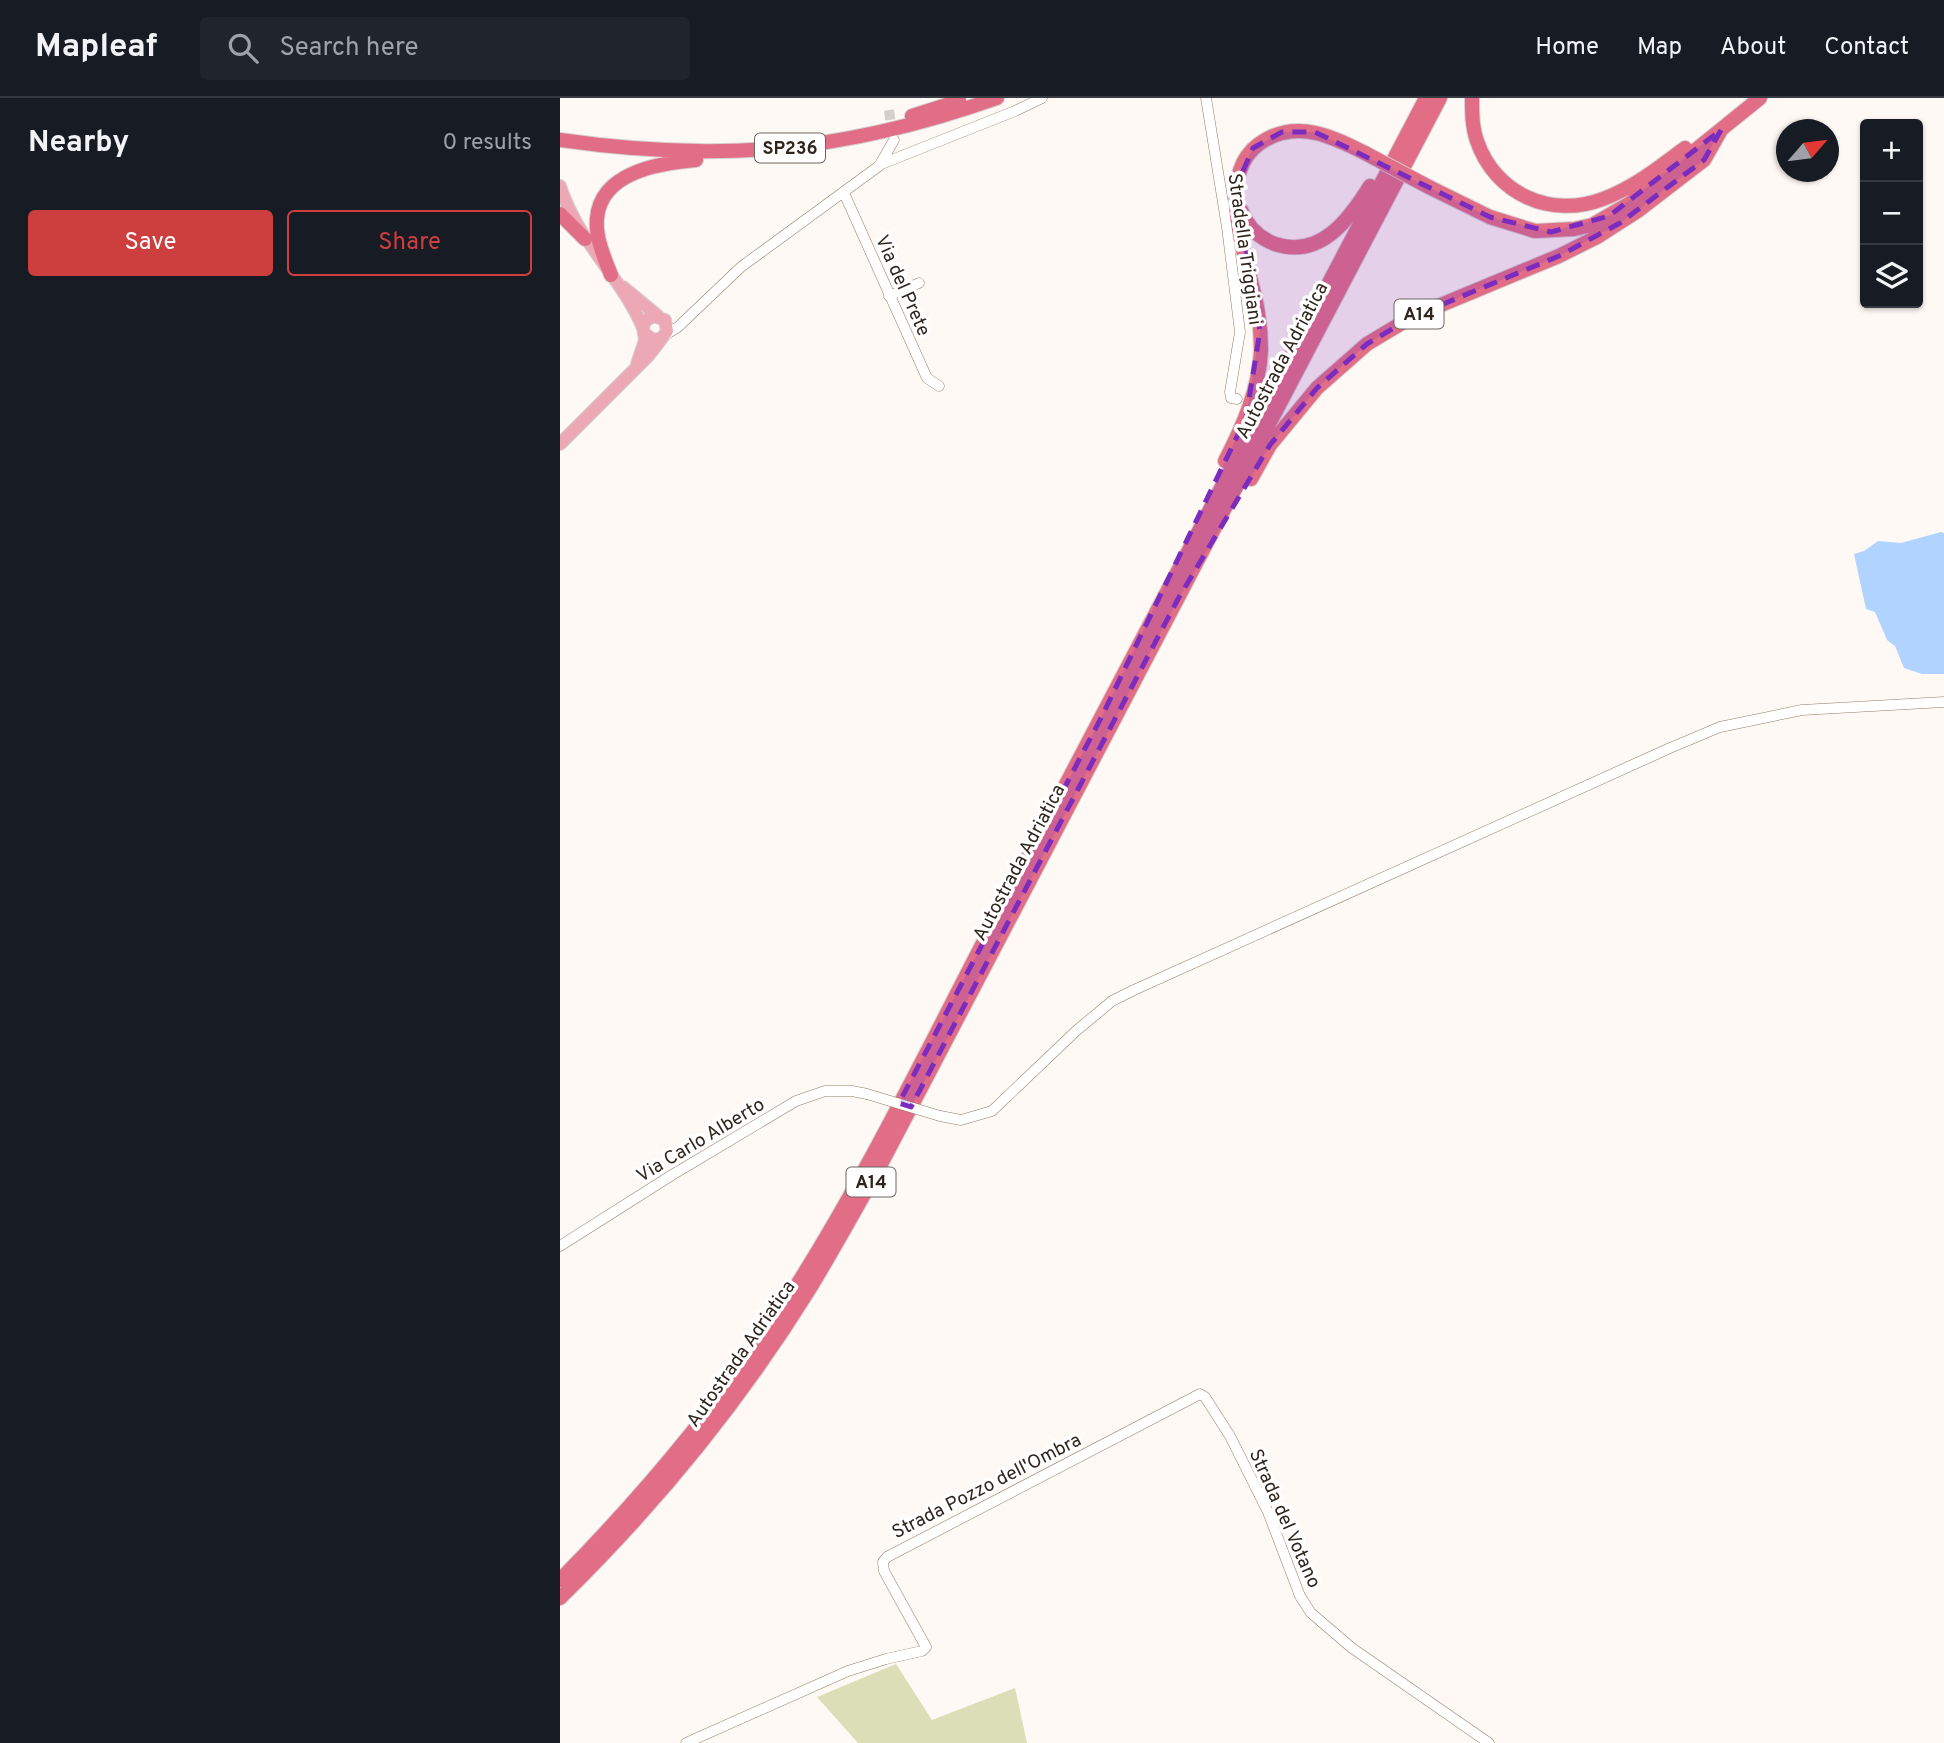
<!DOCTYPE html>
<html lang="en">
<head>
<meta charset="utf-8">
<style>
  body { margin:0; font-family:Overpass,sans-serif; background:#20242c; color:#f1f3f6 }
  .controls { position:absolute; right:21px; top:21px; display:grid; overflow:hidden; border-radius:7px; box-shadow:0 2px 5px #0004 }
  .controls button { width:63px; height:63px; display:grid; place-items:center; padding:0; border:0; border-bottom:2px solid #363941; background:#171b24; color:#f1f3f6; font:35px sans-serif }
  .compass { position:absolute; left:1216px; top:21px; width:63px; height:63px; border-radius:50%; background:#171b24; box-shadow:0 2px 5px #0004; rotate:62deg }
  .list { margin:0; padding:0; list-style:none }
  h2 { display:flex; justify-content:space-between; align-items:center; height:91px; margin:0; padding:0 28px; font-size:30px }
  h2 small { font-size:23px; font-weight:400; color:#9ea1a6 }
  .actions { display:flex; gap:14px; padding:21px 28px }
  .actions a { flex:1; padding:16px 0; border:2px solid #cd3e3e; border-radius:7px; text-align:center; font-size:24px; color:#cd3e3e }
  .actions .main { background:#cd3e3e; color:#fff }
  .icon { flex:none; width:38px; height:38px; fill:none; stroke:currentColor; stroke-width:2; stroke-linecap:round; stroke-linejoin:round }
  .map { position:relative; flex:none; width:1384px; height:1645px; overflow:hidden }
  header { display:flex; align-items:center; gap:42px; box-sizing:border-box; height:98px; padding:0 35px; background:#171b24; border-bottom:2px solid #363941 }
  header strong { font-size:33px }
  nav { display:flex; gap:38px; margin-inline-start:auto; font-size:24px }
  .search { width:490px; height:63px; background:#20242c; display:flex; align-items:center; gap:18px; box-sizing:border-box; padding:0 24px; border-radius:7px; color:#9ea1a6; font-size:26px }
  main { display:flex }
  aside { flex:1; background:#171b24 }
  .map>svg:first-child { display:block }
  .green { fill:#dbdeb6 }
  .water { fill:#b0d3ff }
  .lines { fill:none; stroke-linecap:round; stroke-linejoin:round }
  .minor-tunnel { stroke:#d5cfc9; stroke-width:10; stroke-dasharray:10 5; stroke-linecap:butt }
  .minor-casing { stroke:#967c67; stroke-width:11 }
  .major-casing { stroke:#d5d3d2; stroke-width:14 }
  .highway-casing { stroke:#d5d3d2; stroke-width:16 }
  .minor { stroke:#fff; stroke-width:10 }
  .major { stroke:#eda8b6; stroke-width:12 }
  .highway { stroke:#e16e86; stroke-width:14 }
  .minor-bridge-casing { stroke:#967c67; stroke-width:11; stroke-linecap:butt }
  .highway-bridge-casing { stroke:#d5d3d2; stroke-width:16; stroke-linecap:butt }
  .minor-bridge { stroke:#fff; stroke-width:10 }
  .highway-bridge { stroke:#e16e86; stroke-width:14 }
  .marked { fill:#7b2cbf; fill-opacity:0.2; stroke:#7b2cbf; stroke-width:5; stroke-dasharray:14 9; stroke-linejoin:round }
  .labels { text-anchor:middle; stroke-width:7; stroke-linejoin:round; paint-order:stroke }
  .shield { fill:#fff; stroke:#6d6660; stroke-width:2 }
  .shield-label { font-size:18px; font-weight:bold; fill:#2f251c }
  .street-label { font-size:19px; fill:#2f251c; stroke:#fff }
</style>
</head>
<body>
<header>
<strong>Mapleaf</strong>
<div class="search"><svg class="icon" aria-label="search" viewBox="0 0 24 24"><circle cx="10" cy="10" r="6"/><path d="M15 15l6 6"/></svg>Search here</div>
<nav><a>Home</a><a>Map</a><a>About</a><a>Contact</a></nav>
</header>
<main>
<aside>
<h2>Nearby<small>0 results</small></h2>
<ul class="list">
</ul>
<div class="actions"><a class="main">Save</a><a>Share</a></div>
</aside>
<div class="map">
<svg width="1384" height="1645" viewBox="0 0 1384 1645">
  <rect width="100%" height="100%" fill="#fef9f4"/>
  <path class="green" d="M336,1566L372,1622L455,1590L467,1645H298L257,1599Z"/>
  <path class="water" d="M1381,434L1384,435V576H1362L1344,570L1335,548L1327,542L1315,514L1306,511L1294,456L1304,453L1318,443L1341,445Z"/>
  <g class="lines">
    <path class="minor-tunnel" d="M329,12L332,35"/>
    <g class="minor-casing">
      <path id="minor" d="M646,0L667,129L680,234L670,294L671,300L677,301
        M319,67L455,13L482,0
        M284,95L367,280L379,288
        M329,198L359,185
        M105,237L118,229L181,169L319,68L334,42
        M380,1018L401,1022L432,1013L516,933L552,903L574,892L1110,650L1160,629L1242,612L1384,604
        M0,1148L112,1077L236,1003L265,993H292L307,996
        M126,1645L288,1573L326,1561L362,1553L366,1549L324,1473L323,1464L327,1459L640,1296L645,1299L670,1338L708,1414L740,1498L751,1515L792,1550L929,1645"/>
    </g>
    <g class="major-casing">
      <path id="major" d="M0,88C18,144 61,178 83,230
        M63,189L98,218
        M77,266L85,242L83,230L85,223L94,218L105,222L107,233L102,240L94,242L85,236
        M0,346L89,257L102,240"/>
    </g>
    <g class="highway-casing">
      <path id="highway" d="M912,0C912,14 912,29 917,43C935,96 991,121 1043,101C1073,90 1100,69 1125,50
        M352,18L399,3
        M0,42C160,65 284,54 437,0
        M869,89L930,119L975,133L1014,131L1032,127L1070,105L1200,0
        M681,112C687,128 699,140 715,146C760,161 789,122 810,88
        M0,116L25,141
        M51,177C44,159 35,139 37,120C41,74 100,65 136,62
        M665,363C683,328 699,292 701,252C701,240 700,227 698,215C691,167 648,74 705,42C739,22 773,39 805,55
        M691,381L710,347L757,290L807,246L852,219L999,158L1037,139L1079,112L1144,62L1161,32
        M0,1482C75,1406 145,1324 205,1236C303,1092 378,928 460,774C596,516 731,258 866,0
        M0,1500C95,1407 180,1303 250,1190C275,1149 298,1107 321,1066L880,0"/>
    </g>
    <use href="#minor" class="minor"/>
    <use href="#major" class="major"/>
    <use href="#highway" class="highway"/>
    <g class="minor-bridge-casing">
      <path id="minor-bridge" d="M307,996L380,1018"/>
    </g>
    <g class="highway-bridge-casing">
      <path id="highway-bridge" d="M805,55L869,89"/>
    </g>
    <use href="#minor-bridge" class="minor-bridge"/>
    <use href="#highway-bridge" class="highway-bridge"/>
  </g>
  <path class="marked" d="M1161,32L1144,62L1060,125L999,158L852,219L807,246L757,290L710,347L618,501L351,1009L339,1005L541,620L686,320L700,233L676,89L693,50L722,34H755L930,119L991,134L1049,118Z"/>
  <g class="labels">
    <g class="shield">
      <rect x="195" y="35.5" width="70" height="29" rx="5"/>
      <rect x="834.5" y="201.5" width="49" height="29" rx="5"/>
      <rect x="286.5" y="1069.5" width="49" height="29" rx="5"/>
    </g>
    <g class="shield-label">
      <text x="230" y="56">SP236</text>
      <text x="859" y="222">A14</text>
      <text x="311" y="1090">A14</text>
    </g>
    <g class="street-label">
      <text transform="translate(686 151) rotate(82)" y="7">Stradella Triggiani</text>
      <text transform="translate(344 187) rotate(66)" y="7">Via del Prete</text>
      <text transform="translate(721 262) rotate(-62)" y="7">Autostrada Adriatica</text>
      <text transform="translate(458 764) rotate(-62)" y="7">Autostrada Adriatica</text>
      <text transform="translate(140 1041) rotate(-31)" y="7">Via Carlo Alberto</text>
      <text transform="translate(180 1255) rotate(-55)" y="7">Autostrada Adriatica</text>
      <text transform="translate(426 1387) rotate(-27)" y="7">Strada Pozzo dell'Ombra</text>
      <text transform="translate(726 1420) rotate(66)" y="7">Strada del Votano</text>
    </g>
  </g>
</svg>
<div class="controls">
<button>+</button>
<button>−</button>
<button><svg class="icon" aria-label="layers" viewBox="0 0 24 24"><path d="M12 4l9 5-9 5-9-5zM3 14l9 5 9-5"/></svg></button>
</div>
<svg class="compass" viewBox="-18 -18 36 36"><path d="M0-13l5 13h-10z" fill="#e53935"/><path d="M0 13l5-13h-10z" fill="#9ea1a6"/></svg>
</div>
</main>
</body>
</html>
